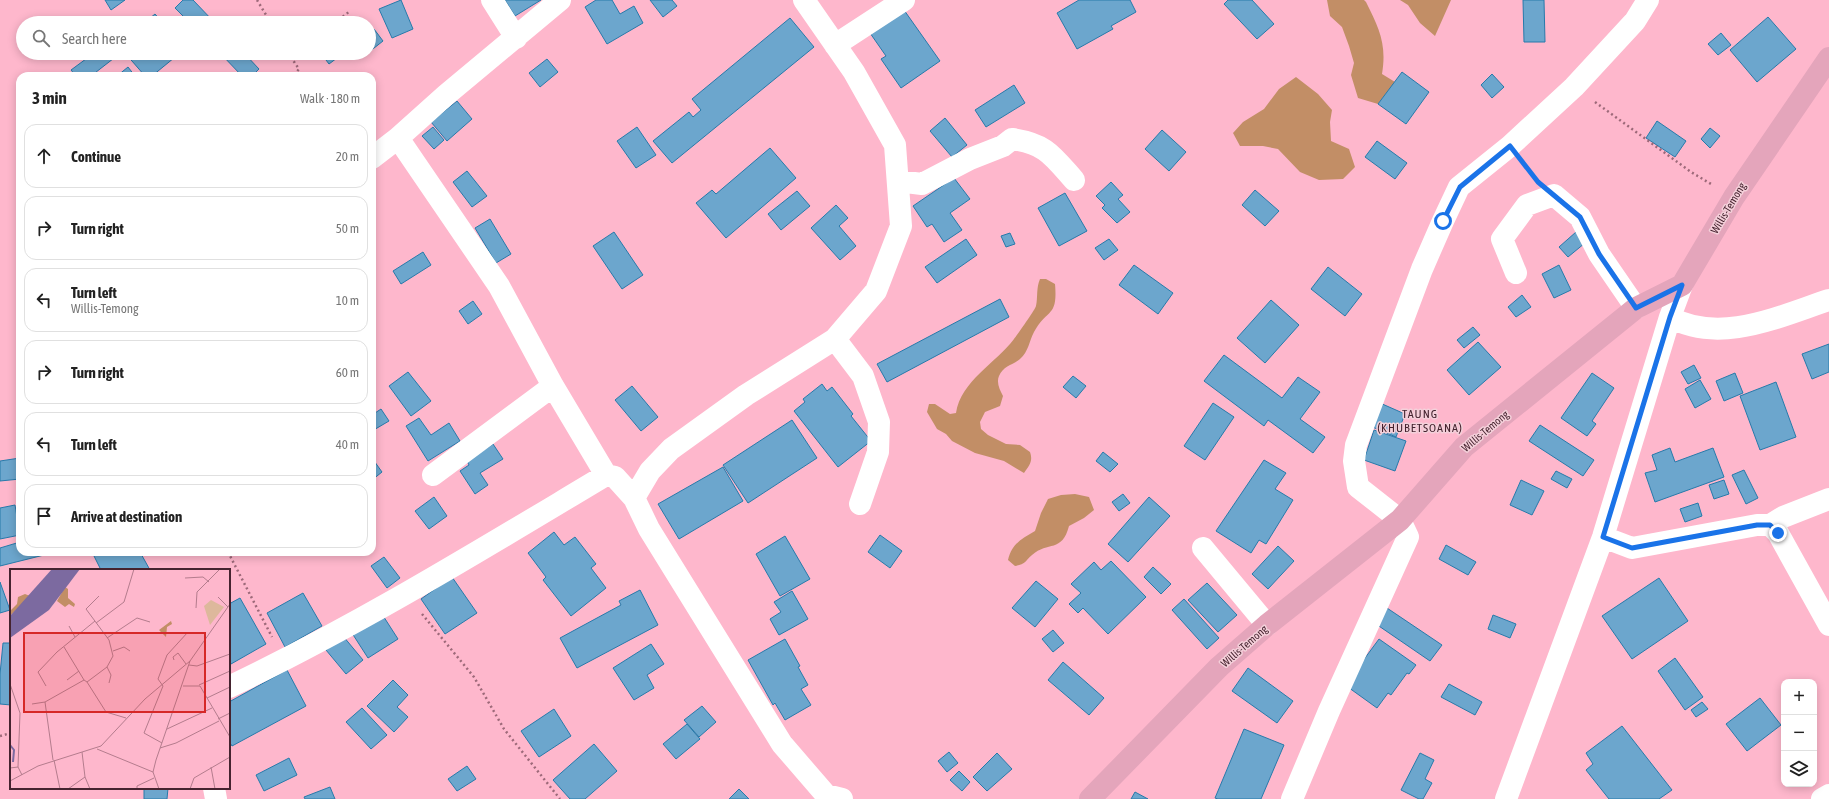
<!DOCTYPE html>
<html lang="en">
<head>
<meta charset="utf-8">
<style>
  body { margin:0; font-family:"Asap Condensed",sans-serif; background:#f6f6f6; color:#222 }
  .controls { position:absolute; right:12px; bottom:12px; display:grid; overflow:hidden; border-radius:8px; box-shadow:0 2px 10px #0003 }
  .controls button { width:36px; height:36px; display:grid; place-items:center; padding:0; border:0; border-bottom:1px solid #e0e0e0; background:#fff; color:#222; font:20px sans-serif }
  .stop { position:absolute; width:12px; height:12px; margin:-9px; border:3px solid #1a73e8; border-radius:50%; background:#fff }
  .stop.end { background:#1a73e8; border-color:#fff; box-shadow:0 1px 4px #0008 }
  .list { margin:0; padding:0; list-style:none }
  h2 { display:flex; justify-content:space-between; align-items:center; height:52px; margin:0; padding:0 16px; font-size:17px }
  h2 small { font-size:13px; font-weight:400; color:#767676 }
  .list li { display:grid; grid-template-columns:26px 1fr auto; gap:12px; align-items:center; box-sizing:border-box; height:64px; margin:0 8px 8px; padding:0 8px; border:1px solid #e0e0e0; border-radius:12px }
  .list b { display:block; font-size:15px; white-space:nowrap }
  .list p { margin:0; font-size:13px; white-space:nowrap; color:#767676 }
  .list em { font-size:13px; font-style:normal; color:#767676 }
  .icon { flex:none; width:22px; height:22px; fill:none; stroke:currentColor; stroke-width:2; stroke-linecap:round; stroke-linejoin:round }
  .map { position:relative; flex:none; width:1829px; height:799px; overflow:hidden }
  .search { position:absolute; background:#fff; box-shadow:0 2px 10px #0003; left:16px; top:16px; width:360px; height:44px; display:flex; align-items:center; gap:10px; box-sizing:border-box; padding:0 14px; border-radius:22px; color:#767676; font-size:15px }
  .panel { position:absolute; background:#fff; box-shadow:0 2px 10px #0003; left:16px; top:72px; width:360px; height:484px; border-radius:12px }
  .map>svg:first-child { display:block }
  .forest { fill:#c28e66 }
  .building { fill:#6ca6cd; stroke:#277aaa }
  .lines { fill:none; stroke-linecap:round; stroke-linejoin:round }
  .path { stroke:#9d6979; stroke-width:2.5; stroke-dasharray:2 3; stroke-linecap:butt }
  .minor { stroke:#fff; stroke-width:22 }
  .major { stroke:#e4a5bb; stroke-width:22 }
  .route { stroke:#1a73e8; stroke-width:5 }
  .labels { text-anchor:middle; stroke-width:3; stroke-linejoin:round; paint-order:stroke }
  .street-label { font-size:11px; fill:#45232f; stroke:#f4d0da }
  .neighbourhood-label { font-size:12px; letter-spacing:1px; fill:#45232f; stroke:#f4d0da }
  .inset-river { fill:none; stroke:#7c6aa0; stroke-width:2 }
  .inset-road { fill:none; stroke:#b47c8d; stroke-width:1 }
  .view { fill:#d62828; fill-opacity:0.15; stroke:#d62828; stroke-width:2 }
  .inset-edge { fill:none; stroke:#45232f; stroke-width:2 }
</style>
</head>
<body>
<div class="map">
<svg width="1829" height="799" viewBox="0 0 1829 799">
  <rect width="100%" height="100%" fill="#feb7cc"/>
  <path class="forest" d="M1327,0H1364L1366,2C1379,28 1387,44 1382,74L1395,82L1378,104L1358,98L1351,75L1354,63L1349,46L1342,27L1330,16Z
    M1400,0H1451L1435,36L1420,23L1408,5Z
    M1296,77L1318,94L1332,110L1330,122L1331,141L1349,149L1355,167L1343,179L1319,180L1300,172L1278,149L1263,146H1240L1233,133L1243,122L1264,109L1279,89Z
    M1040,279H1046L1055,284C1058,318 1047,308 1034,332C1029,341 1029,351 1020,359C1013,365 1003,366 999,376C996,383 1000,390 1003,396L1000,406L985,412L980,422L981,429L988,435L1006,444L1020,445L1030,452C1033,461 1030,465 1024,473L1004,461L975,453L952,441L946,434L937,429L927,412L929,404H935L950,414L956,413C961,381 996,363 1014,339C1017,335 1035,310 1036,306C1038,297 1036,288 1040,279Z
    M1075,494L1089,497L1094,510L1084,518L1069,526C1062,553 1048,541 1032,555C1024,562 1026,564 1015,566L1008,560C1012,543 1022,539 1035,531L1041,513L1048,499L1061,495Z"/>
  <path class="building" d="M105,0H125L111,10Z
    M183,0H193L215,23H190L175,8Z
    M401,0L413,29L392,38L379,9Z
    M505,0H541L515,16Z
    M596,0H612L620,14L634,6L643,23L607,44L585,7Z
    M650,0H672L677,6L663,17Z
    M1079,0H1130L1136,12L1111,26L1113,29L1077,49L1057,13Z
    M1228,0H1252L1274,24L1257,39L1224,4Z
    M1523,0H1544L1545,42H1524Z
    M904,10L940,61L901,88L881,59L886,56L870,33Z
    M155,14L163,23H144Z
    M1768,17L1796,49L1757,82L1730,50Z
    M790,18L814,47L672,163L653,141L689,112L693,117L701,110L692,99Z
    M374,29L383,41L369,52V33Z
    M1721,33L1731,45L1718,55L1708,44Z
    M94,53H116L118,55L91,76H76L71,70Z
    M125,53H180L152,76H145Z
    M220,53H244L259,69L252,76H242Z
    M326,53H333L337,58L329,64L323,56Z
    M547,59L558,72L540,87L529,73Z
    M128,67L135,76H117Z
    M1402,72L1429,92L1406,124L1378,104Z
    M1492,74L1504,87L1492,98L1481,85Z
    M1014,85L1025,103L986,127L975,110Z
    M457,101L472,119L447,141L431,122Z
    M945,118L967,145L952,157L930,131Z
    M1657,121L1686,141L1675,157L1646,138Z
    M433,127L444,140L434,149L422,136Z
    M637,127L656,155L636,168L617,141Z
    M1710,128L1720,136L1710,148L1701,139Z
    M1162,130L1186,152L1169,171L1145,149Z
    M1377,141L1407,163L1395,179L1365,157Z
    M770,148L796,178L726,238L696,203L712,190L716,194Z
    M467,171L487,196L472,207L453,182Z
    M954,178L970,199L950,213L962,230L944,242L932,224L927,227L913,206Z
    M1111,182L1123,195L1118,199L1130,212L1117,223L1102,208L1105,205L1096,196Z
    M1255,190L1279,211L1265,226L1242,205Z
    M797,191L810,206L781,230L768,214Z
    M1065,193L1087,231L1059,246L1038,208Z
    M836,205L848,218L839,226L856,246L840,260L811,228Z
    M490,219L511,254L496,263L475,228Z
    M614,232L643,275L622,289L593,246Z
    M1576,232L1585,243L1568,257L1559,247Z
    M1010,233L1015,244L1006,247L1001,236Z
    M966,239L977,255L937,283L925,267Z
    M1109,239L1118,250L1104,260L1095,248Z
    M423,252L431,265L401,284L393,271Z
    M1134,265L1173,293L1158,314L1119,285Z
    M1559,265L1571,290L1554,298L1542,274Z
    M1328,267L1362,294L1345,316L1311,289Z
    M1522,295L1531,307L1516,317L1508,307Z
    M1000,299L1009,317L887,382L877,364Z
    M1271,300L1299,325L1265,363L1237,338Z
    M473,301L482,314L468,324L459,311Z
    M1473,327L1480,335L1464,348L1457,340Z
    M1478,342L1501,367L1469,395L1447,370Z
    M1829,344V372L1812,379L1802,354Z
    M1224,355L1282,398L1298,377L1320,392L1300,419L1325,437L1313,453L1268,420L1264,426L1204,381Z
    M1694,365L1701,378L1688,384L1681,372Z
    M408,372L431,401L411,416L389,386Z
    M1592,373L1614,388L1592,421L1596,424L1587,436L1561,418Z
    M1735,373L1743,393L1724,401L1716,381Z
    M1073,376L1086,386L1076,398L1063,387Z
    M1700,380L1711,399L1695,408L1685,389Z
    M1776,382L1796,437L1760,450L1740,396Z
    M822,384L827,391L832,387L853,414L851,416L871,441L838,467L794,411L805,402L803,399Z
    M632,386L658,417L641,431L615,400Z
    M1213,403L1234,417L1205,460L1184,446Z
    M1380,403L1405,414L1396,437L1370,426Z
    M381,409L389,421L372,431V415Z
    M419,418L431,435L449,423L460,441L428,461L406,426Z
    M792,420L817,458L748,503L723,465Z
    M1540,425L1594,460L1583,476L1529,441Z
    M1374,430L1406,441L1395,471L1364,460Z
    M493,444L503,459L480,473L488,485L475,494L460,471L469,465L467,461Z
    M1670,448L1675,462L1713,448L1724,477L1655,502L1645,473L1657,470L1652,455Z
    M1103,452L1118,464L1110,472L1096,461Z
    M20,458V479L0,481V461Z
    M372,458L382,472L372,480Z
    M1264,460L1286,473L1275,489L1293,500L1266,544L1259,540L1251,553L1216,531Z
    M723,467L743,501L679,539L658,504Z
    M1744,470L1758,498L1746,504L1732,475Z
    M1556,471L1572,479L1567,488L1551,479Z
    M1521,480L1544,491L1532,515L1510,505Z
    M1724,480L1729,494L1714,499L1709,485Z
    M1123,494L1130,503L1119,511L1112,502Z
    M434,497L447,516L429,529L415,511Z
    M1149,497L1170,516L1128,562L1108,544Z
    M1698,503L1702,516L1685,522L1680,509Z
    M15,505L20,535L0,539V508Z
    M554,532L564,545L575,537L596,564L591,568L606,588L571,616L543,580L546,577L528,553Z
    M880,535L902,551L890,568L868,552Z
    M785,536L810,579L780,596L756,554Z
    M20,542V552H56L0,566V548Z
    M1446,545L1476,562L1468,575L1439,559Z
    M1278,546L1294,561L1268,589L1252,574Z
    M92,552H140L150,570H101Z
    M384,557L400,578L387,588L371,566Z
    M1111,561L1146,597L1108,634L1083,608L1078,613L1069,604L1081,593L1071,584L1094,562L1101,570Z
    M1153,567L1171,584L1161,594L1144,577Z
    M452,577L477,613L445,634L421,599Z
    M1659,578L1688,621L1632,659L1602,616Z
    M1036,581L1058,599L1035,627L1012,608Z
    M0,582L10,610L0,613Z
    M1207,583L1237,615L1218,632L1188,600Z
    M640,590L658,625L577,668L560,638L621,605L619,601Z
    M792,591L808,619L779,635L770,619L781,612L774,602Z
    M303,593L322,626L285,647L267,613Z
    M240,598L266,644L231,664L229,661V604Z
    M1184,599L1219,638L1207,649L1172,610Z
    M1384,606L1442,645L1430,661L1373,622Z
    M380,611L398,639L368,658L350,630Z
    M1493,615L1516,624L1510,638L1488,629Z
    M1053,630L1064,643L1053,652L1042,639Z
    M343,636L363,660L346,674L326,650Z
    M785,639L800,666L798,667L808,685L801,689L811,705L785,720L775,703L773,705L748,660Z
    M1379,639L1416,665L1409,674L1407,673L1391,695L1388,693L1377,708L1345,685Z
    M3,643H11V705L0,704V674Z
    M651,644L664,664L647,675L654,688L634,700L613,668Z
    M1675,658L1703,697L1685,710L1658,671Z
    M1063,662L1104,698L1089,715L1048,680Z
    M1248,668L1293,701L1277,723L1232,691Z
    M287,670L306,706L232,746L229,741V702Z
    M393,680L408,695L397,707L408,717L394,732L367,706Z
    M1449,684L1482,702L1475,715L1441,697Z
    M1760,698L1781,725L1747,751L1726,724Z
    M1702,702L1708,709L1696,717L1691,710Z
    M702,706L716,722L699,737L684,720Z
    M362,708L387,735L371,749L346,722Z
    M554,709L571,736L539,757L521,731Z
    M687,724L700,739L676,759L663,744Z
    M1622,726L1672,790L1659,799H1609L1586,770L1593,764L1586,753Z
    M1244,729L1284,745L1261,799H1218L1215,798Z
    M594,744L617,771L585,799H570L553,780Z
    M949,752L958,763L947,772L938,761Z
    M997,753L1012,769L987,791L973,777Z
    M1420,753L1434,760L1425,779L1432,783L1423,799H1419L1401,790Z
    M289,758L297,775L264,791L256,775Z
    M467,766L476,779L457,791L448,779Z
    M959,771L970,782L962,791L950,780Z
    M330,787L335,799H305L304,797Z
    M144,788H168L167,799H144Z
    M739,789L749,799H729Z
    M1135,792L1148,799H1131Z"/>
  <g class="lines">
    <path class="path" d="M257,0L271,23
      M335,23L350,11
      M288,53L299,69L293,76
      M291,59L299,53
      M1595,102L1691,172L1711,184
      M228,552L272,637
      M422,614L474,677L504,729L560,799
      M0,736L11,733"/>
    <path class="minor" d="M492,0L516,38
      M804,0L854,72L895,145L901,226L876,291L835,339L746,395L671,449L650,471L634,498L649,529L782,744L826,795L842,799
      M835,45L904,0
      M398,138L499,286L553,386L606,475
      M372,158L398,138L446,95L560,0
      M898,181L922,184L970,159L1003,146L1012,139C1046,144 1052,155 1074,180
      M1516,273L1502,239L1527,205L1554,195L1580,217L1599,254L1636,308
      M1670,317C1720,345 1780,316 1829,300
      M835,339L863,376L879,422L878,452L860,504
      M433,475L553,386
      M1770,525L1783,517L1829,499
      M1603,537L1632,548L1757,525H1770L1778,533L1829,625
      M1203,548L1267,625
      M229,687C359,625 482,549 606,475L615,477L634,498
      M214,788L216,799
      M1292,799L1329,711L1408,537L1400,520L1358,487L1354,461L1356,445L1422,269L1443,221L1459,187L1510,146L1574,87L1635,21L1648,0
      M1506,799L1603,537L1670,317L1682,285
      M1822,799L1829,795"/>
    <path class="major" d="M1090,799L1219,667L1267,625L1400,520L1464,447L1636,308L1682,285L1734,197L1829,58"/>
  </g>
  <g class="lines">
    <path class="route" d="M1443,221L1460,187L1510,146L1538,182L1580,217L1599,254L1636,308L1682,285L1670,317L1603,537L1632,548L1757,525H1770L1778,533"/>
  </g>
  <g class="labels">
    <g class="street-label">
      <text transform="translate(1728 208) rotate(-59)" y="4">Willis-Temong</text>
      <text transform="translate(1485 431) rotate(-40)" y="4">Willis-Temong</text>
      <text transform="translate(1244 646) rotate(-41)" y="4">Willis-Temong</text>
    </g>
    <g class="neighbourhood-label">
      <text x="1420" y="418">TAUNG<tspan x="1420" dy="14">(KHUBETSOANA)</tspan></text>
    </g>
  </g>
  <g transform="translate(10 569)">
    <rect width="220" height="220" fill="#feb7cc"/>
    <path d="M201,31L214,38L200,56L194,37Z" fill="#ddb89c"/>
    <path d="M55,18L58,20V29L65,35L64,38L59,35L55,38L47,32ZM15,25L20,27L0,47V42L7,35L8,28ZM161,52L162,55L157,58L156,68L149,61Z" fill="#c28e66"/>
    <path d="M42,0H70L39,41L0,69V47Z" fill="#7c6aa0"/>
    <path class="inset-river" d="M0,176L4,181L3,193"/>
    <path class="inset-road" d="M175,9L193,8L199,13M89,27L76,40L99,71L103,87L97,98L77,113L96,143L116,149M208,28L218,38M186,39L187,23L210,0M86,54L114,33L124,0M59,57L65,68M97,69L127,49L140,53M54,78L74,111M103,82L114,78L120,82M164,91L163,88L168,84L176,95M179,96L187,97L220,85M97,98L101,106L99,114M57,111L69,102M0,115L10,144L8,198M189,116L220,102M36,117L28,103L47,83L85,52M173,117H190L220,168M197,129L220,118M35,133L43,191M22,135L35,133L74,111L77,113M208,150L220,144M157,160L202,139M152,174L134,164L153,117L148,110L157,86L178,63M150,179L166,174L209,152M87,180L143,203M72,183L75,208L80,220M44,191L50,220M201,198L205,220M0,199L8,198L12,206M0,212L28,197L91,177L135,130L180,92L220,35M58,220L75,208M127,220V217L144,209M149,220L143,203L146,191L180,92M180,220L184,209L220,188"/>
    <path class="view" d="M14,64H195V143H14Z"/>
    <rect width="220" height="220" class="inset-edge"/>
  </g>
</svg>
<div class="controls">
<button>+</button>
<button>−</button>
<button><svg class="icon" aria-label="layers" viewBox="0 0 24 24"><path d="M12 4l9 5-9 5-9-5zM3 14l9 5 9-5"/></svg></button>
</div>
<div class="stop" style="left:1443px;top:221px"></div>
<div class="stop end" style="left:1778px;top:533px"></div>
<div class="search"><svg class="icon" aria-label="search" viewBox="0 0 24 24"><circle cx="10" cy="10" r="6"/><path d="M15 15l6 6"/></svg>Search here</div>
<section class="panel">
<h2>3 min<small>Walk · 180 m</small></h2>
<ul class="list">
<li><svg class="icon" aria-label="ahead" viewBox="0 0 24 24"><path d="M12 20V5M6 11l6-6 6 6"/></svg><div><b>Continue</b></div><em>20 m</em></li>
<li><svg class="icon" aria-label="right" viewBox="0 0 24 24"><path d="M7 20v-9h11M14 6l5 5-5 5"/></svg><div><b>Turn right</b></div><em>50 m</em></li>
<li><svg class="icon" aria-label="left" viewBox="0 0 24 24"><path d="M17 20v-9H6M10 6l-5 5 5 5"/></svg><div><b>Turn left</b><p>Willis-Temong</p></div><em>10 m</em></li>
<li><svg class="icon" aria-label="right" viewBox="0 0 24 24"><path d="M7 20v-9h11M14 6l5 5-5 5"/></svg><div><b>Turn right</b></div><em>60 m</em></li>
<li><svg class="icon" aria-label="left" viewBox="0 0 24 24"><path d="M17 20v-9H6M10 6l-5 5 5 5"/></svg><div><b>Turn left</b></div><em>40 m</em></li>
<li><svg class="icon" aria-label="arrive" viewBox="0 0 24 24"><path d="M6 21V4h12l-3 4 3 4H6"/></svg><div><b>Arrive at destination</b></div></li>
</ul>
</section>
</div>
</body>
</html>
